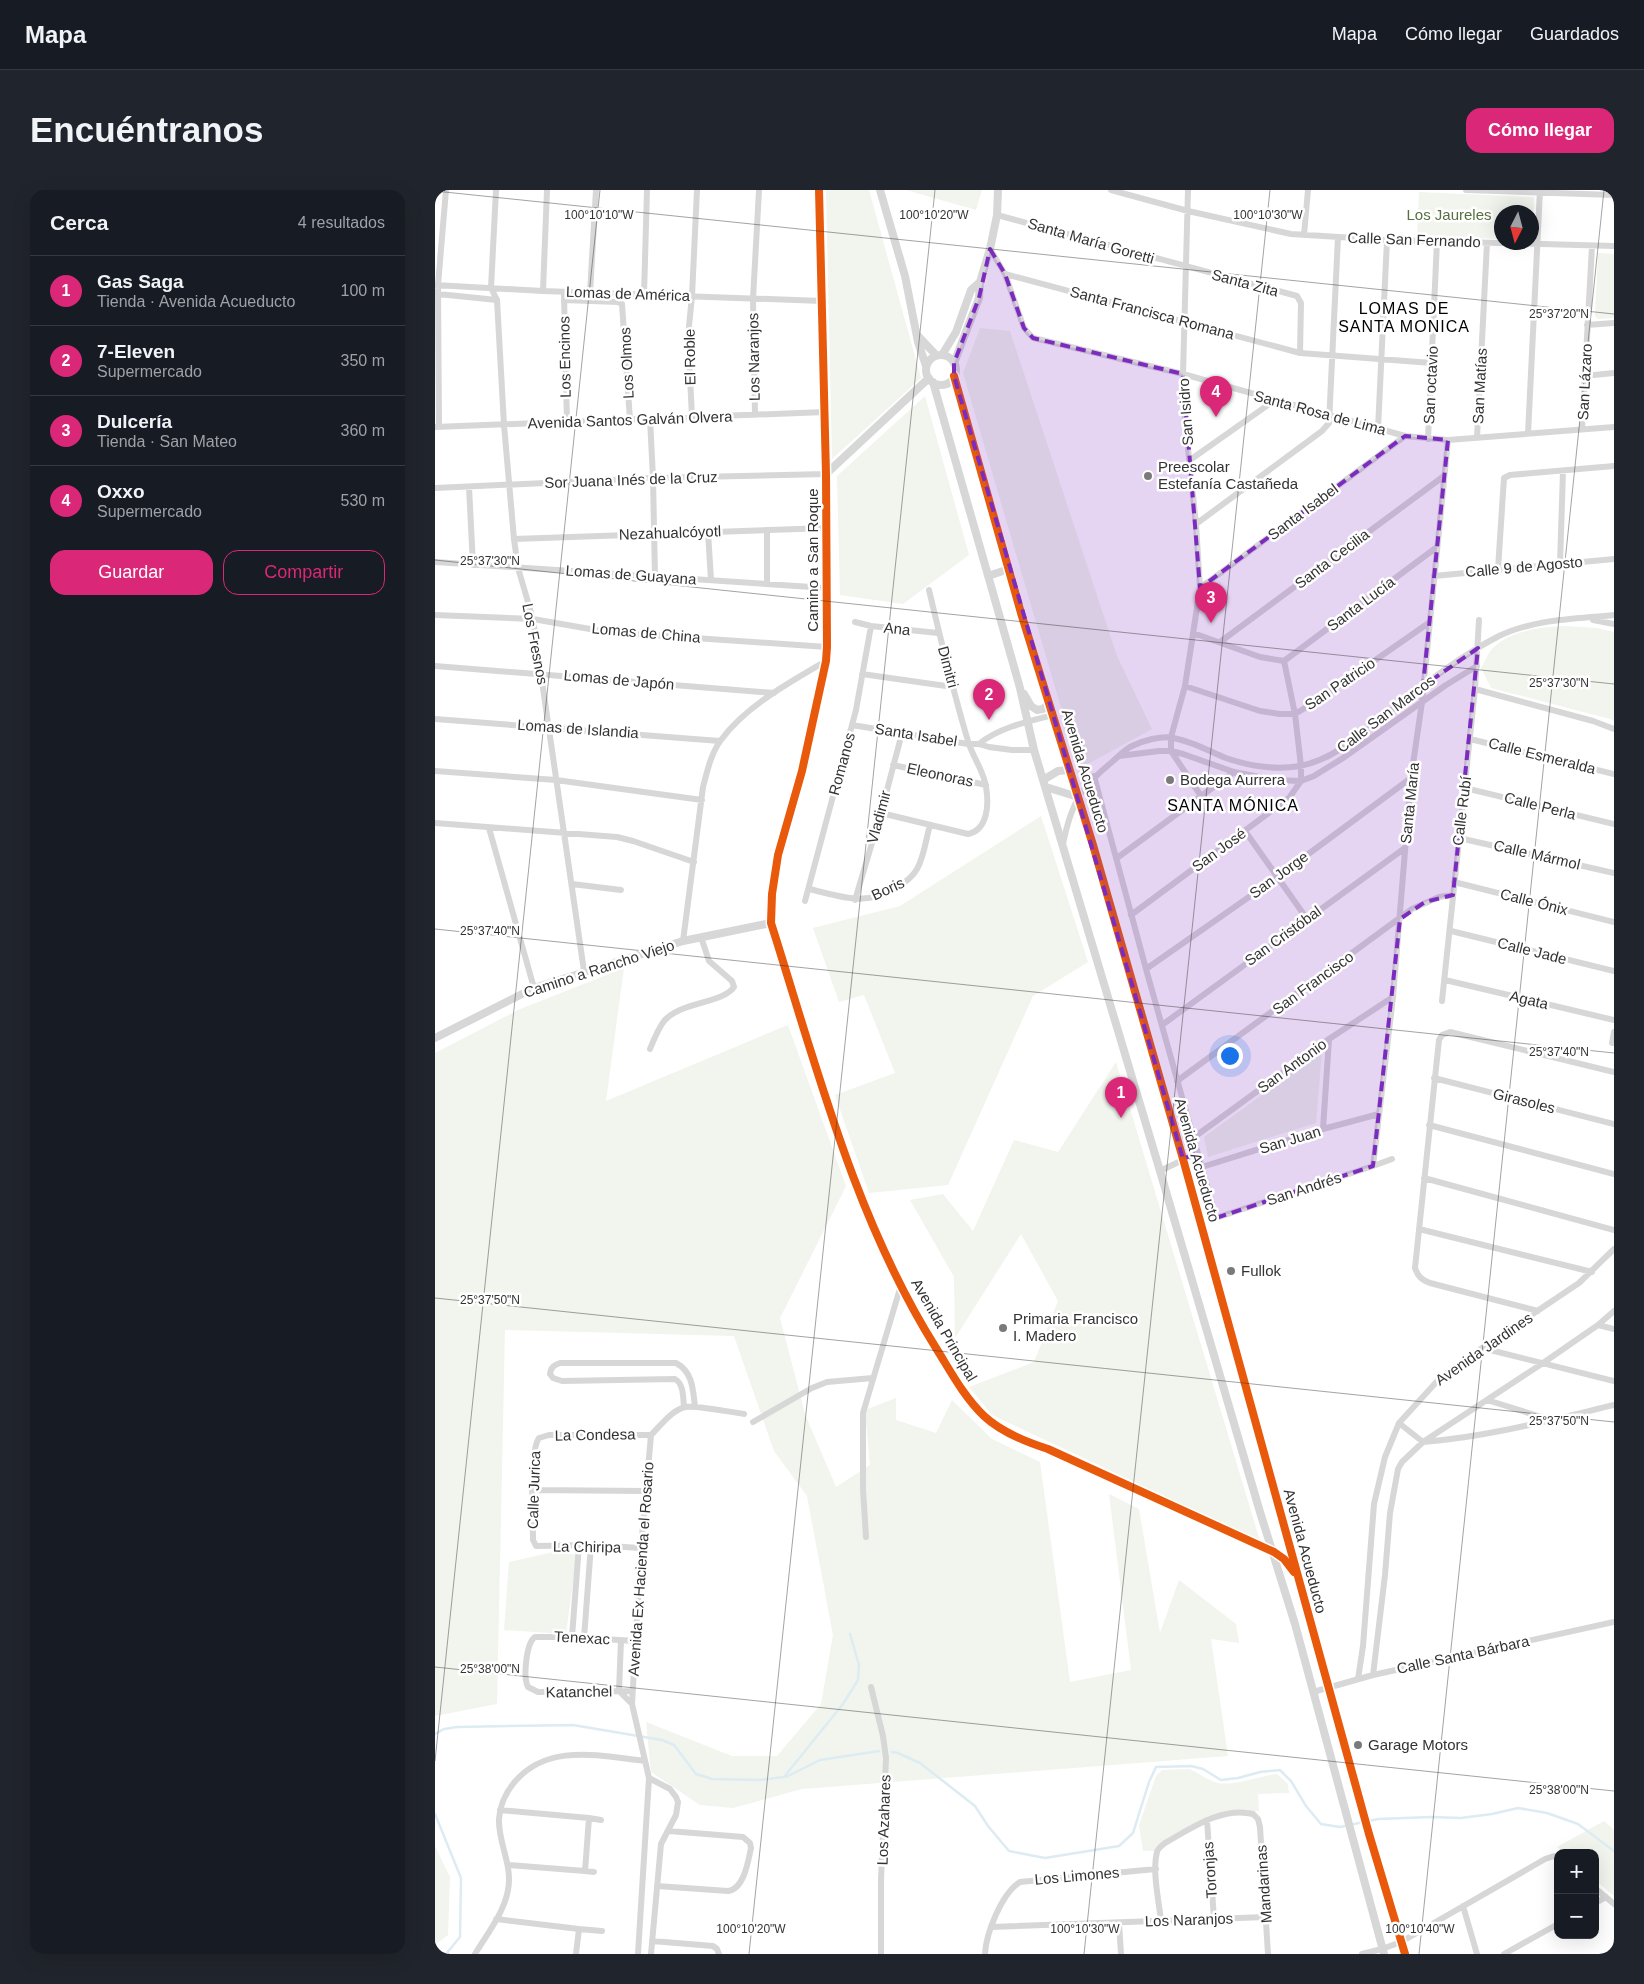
<!DOCTYPE html>
<html lang="es">
<head>
<meta charset="utf-8">
<style>
  body { margin:0; font-family:Arial,sans-serif; background:#20242c; color:#f1f3f6 }
  .controls { position:absolute; right:15px; bottom:15px; display:grid; overflow:hidden; border-radius:10px; box-shadow:0 5px 20px #0002 }
  .controls button { width:45px; height:45px; display:grid; place-items:center; padding:0; border:0; border-bottom:1px solid #363941; background:#171b24; color:#f1f3f6; font:25px sans-serif }
  .compass { position:absolute; left:1059px; top:15px; width:45px; height:45px; border-radius:50%; background:#171b24; box-shadow:0 5px 20px #0002; rotate:186deg }
  .you { position:absolute; left:794px; top:865px; width:18px; height:18px; margin:-12px; border:4px solid #fff; border-radius:50%; background:#1a73e8; box-shadow:0 0 0 8px #1a73e833 }
  .badge { display:grid; place-items:center; width:32px; height:32px; border-radius:50%; background:#db2777; color:#fff; font-size:16px; font-weight:700 }
  .pin { position:absolute; translate:-50% -41px; filter:drop-shadow(0 1px 2px #0008) }
  .pin::after { content:''; position:absolute; top:26px; width:18px; height:15px; background:inherit; clip-path:polygon(0 0,100% 0,50% 100%) }
  .list { margin:0; padding:0; list-style:none }
  h2 { display:flex; justify-content:space-between; align-items:center; height:65px; margin:0; padding:0 20px; font-size:21px }
  h2 small { font-size:16px; font-weight:400; color:#9ea1a6 }
  .list li { display:grid; grid-template-columns:32px 1fr auto; gap:15px; align-items:center; box-sizing:border-box; height:70px; padding:0 20px; border-top:1px solid #363941 }
  .list b { display:block; font-size:19px; white-space:nowrap }
  .list p { margin:0; font-size:16px; white-space:nowrap; color:#9ea1a6 }
  .list em { font-size:16px; font-style:normal; color:#9ea1a6 }
  .actions { display:flex; gap:10px; padding:15px 20px }
  .actions a { flex:1; padding:11px 0; border:1px solid #db2777; border-radius:15px; text-align:center; font-size:18px; color:#db2777 }
  .actions .main { background:#db2777; color:#fff }
  .map { position:relative; flex:none; width:1179px; height:1764px; overflow:hidden; border-radius:15px }
  header { display:flex; align-items:center; gap:30px; box-sizing:border-box; height:70px; padding:0 25px; background:#171b24; border-bottom:1px solid #363941 }
  header strong { font-size:24px }
  nav { display:flex; gap:28px; margin-inline-start:auto; font-size:18px }
  .intro { display:flex; align-items:center; justify-content:space-between; box-sizing:border-box; height:120px; padding:0 30px }
  h1 { margin:0; font-size:35px }
  .button { padding:12px 22px; border-radius:15px; background:#db2777; color:#fff; font-size:18px; font-weight:700 }
  main { display:flex; gap:30px; padding:0 30px }
  aside { flex:1; background:#171b24; border-radius:15px; box-shadow:0 5px 20px #0002 }
  .map>svg:first-child { display:block }
  .green { fill:#f1f5ed }
  .lines { fill:none; stroke-linecap:round; stroke-linejoin:round }
  .stream { stroke:#ddebf3; stroke-width:2.5 }
  .minor { stroke:#d7d7d7; stroke-width:6 }
  .tertiary { stroke:#d7d7d7; stroke-width:8 }
  .cycleway-casing { stroke:#fff; stroke-width:11 }
  .cycleway { stroke:#e8590c; stroke-width:8 }
  .marked { fill:#7b2cbf; fill-opacity:0.2; stroke:#7b2cbf; stroke-width:4; stroke-dasharray:10 6; stroke-linejoin:round }
  .ticks { fill:none; stroke:#333; stroke-width:1; stroke-opacity:0.45 }
  .poi-dot { fill:#7a7a7a; stroke:#fff; stroke-width:2 }
  .labels { text-anchor:middle; stroke-width:5; stroke-linejoin:round; paint-order:stroke }
  .park-label { font-size:15px; fill:#56703f; stroke:#fff }
  .street-label { font-size:15px; fill:#333; stroke:#fff }
  .poi-label { font-size:15px; fill:#333; stroke:#fff; text-anchor:start }
  .neighbourhood-label { font-size:16px; letter-spacing:1px; fill:#000; stroke:#fff }
  .ticks-label { font-size:12px; text-anchor:middle; fill:#333; stroke:#fff; stroke-width:5; stroke-linejoin:round; paint-order:stroke }
</style>
</head>
<body>
<header>
<strong>Mapa</strong>
<nav><a>Mapa</a><a>Cómo llegar</a><a>Guardados</a></nav>
</header>
<div class="intro"><h1>Encuéntranos</h1><a class="button">Cómo llegar</a></div>
<main>
<aside>
<h2>Cerca<small>4 resultados</small></h2>
<ul class="list">
<li><span class="badge">1</span><div><b>Gas Saga</b><p>Tienda · Avenida Acueducto</p></div><em>100 m</em></li>
<li><span class="badge">2</span><div><b>7-Eleven</b><p>Supermercado</p></div><em>350 m</em></li>
<li><span class="badge">3</span><div><b>Dulcería</b><p>Tienda · San Mateo</p></div><em>360 m</em></li>
<li><span class="badge">4</span><div><b>Oxxo</b><p>Supermercado</p></div><em>530 m</em></li>
</ul>
<div class="actions"><a class="main">Guardar</a><a>Compartir</a></div>
</aside>
<div class="map">
<svg width="1179" height="1764" viewBox="0 0 1179 1764">
  <rect width="100%" height="100%" fill="#fff"/>
  <path class="green" d="M391,0H434L486,188L397,269Z
    M471,0H547L541,20Z
    M984,2L1099,7L1098,50L1096,22H1066V49L982,46Z
    M1163,63L1179,64V128L1163,129L1160,126Z
    M545,138L575,141L682,466L717,539L644,579L528,183Z
    M490,206L534,365L468,414L405,405L402,286Z
    M1131,436L1162,438L1179,442V531L1175,529L1056,498L1046,478C1050,472 1053,462 1059,457C1077,440 1107,437 1131,436Z
    M606,626L653,772L598,806L513,995L434,1003L400,905L460,883L429,805L404,812L378,738L465,716Z
    M189,778L171,911L353,835L411,996L345,1128L370,1224L401,1297L435,1275L430,1220L461,1208V1230L501,1243L517,1210L557,1249L605,1272L635,1492L696,1480L674,1304L704,1319L725,1443L744,1390L801,1434L804,1453L776,1449L793,1566L367,1599L298,1618L265,1615L216,1582L211,1532L297,1566H342L386,1514L398,1445L372,1306L339,1261L299,1146L70,1140L62,1514L0,1526V863L83,820Z
    M887,861L881,933L773,967L769,947Z
    M681,872L825,1351L557,1225L534,1197L599,1172L623,1111L586,1044L520,1148L519,1087L475,1010L508,1004L538,1041L579,950L623,962Z
    M123,1361H131L140,1365L141,1369L131,1444L69,1440L74,1372Z
    M755,1579C763,1583 774,1591 783,1593C800,1596 824,1586 842,1584L853,1594L854,1603L823,1604L824,1621L795,1624L772,1630L723,1661H708L704,1635L721,1586L727,1580Z
    M1169,1631L1179,1640V1706L1160,1690V1663H1128L1122,1657Z
    M0,1656L15,1687L13,1745L0,1755Z"/>
  <g class="lines">
    <path class="stream" d="M0,1544L9,1539L22,1537L138,1535L227,1550L239,1555L261,1584L277,1589L324,1590L349,1587L408,1514L423,1490L424,1475L415,1444
      M457,1562L463,1563L485,1573L540,1616L553,1636L574,1661L610,1668L684,1656L698,1643L714,1592L721,1577L756,1576L768,1579L786,1590L803,1588L825,1582L845,1580L856,1591L871,1616L886,1634L905,1637L943,1629L996,1627L1026,1628L1057,1624L1083,1618L1112,1623L1143,1634L1179,1661
      M351,1587L385,1570L444,1561
      M0,1624L26,1688L25,1747L11,1764"/>
    <path class="minor" d="M61,0L56,98L62,110L69,235L79,349L83,378L98,429L149,781
      M676,0L753,21L856,44L952,50L1179,56
      M753,0L748,184L750,230L761,334L765,398L750,496L736,547V561L766,606
      M1031,0L1179,5
      M562,25L862,106L866,113L865,163
      M869,45L873,0
      M555,59L570,84L589,138L598,148L607,150L748,184L970,246L1013,250L1179,237
      M570,84L865,163L997,173
      M0,95L108,101L387,111
      M108,101L112,0
      M155,103L161,0
      M3,104L62,110
      M209,105L212,0
      M129,106L132,232
      M129,110L183,112L187,114L195,230
      M1152,135L1179,133
      M1149,186L1179,183
      M320,225L318,109L324,0
      M257,227L253,146L257,106L262,0
      M215,229L218,288L220,387
      M0,237L390,222
      M4,237L3,95L11,0
      M943,239L952,50
      M1147,239L1157,56
      M1093,244L1105,0
      M1042,248L1052,53
      M993,249L1002,51
      M755,270L840,210
      M34,297L38,375
      M0,298L218,288L391,284L384,0
      M761,334L887,241L894,233L903,47
      M332,340V394
      M273,342L276,390
      M79,349L392,338
      M0,372L392,398
      M1125,374L1128,281
      M1063,379L1069,288L1075,285L1179,276
      M999,386L1179,369
      M765,398L970,246
      M0,425L98,429L172,442L392,457
      M1158,430L1179,434
      M420,432L436,436L503,443
      M758,443L825,467L849,471
      M785,452L1009,286
      M849,471L1002,357
      M0,476L339,503
      M427,484L518,497
      M750,496L825,521L845,524H860L883,510L995,432
      M1040,499L1158,531L1179,539
      M0,529L285,551
      M417,535L533,554H544L554,557L577,560H599
      M1035,549L1179,584
      M544,554C563,538 594,531 618,525
      M684,566L724,561H736L748,564L799,582L840,590L866,591L879,586L908,568L1011,495L1042,476
      M458,575L551,595
      M0,581L121,590L267,610
      M659,586L711,779L781,1028L938,976L957,969
      M1030,598L1179,634
      M446,623L533,644C553,640 554,614 551,597C549,581 537,566 533,551C518,501 506,451 494,400
      M0,633L182,647L198,651L259,672
      M54,638L99,798
      M810,641L872,729
      M1024,648L1179,683
      M628,654C636,614 645,598 677,572C683,567 690,559 697,556C707,551 727,545 738,548C756,551 774,561 791,568C814,576 841,580 865,576C901,569 928,542 955,521C990,494 1025,466 1064,446C1099,429 1141,429 1179,425
      M682,668L799,582
      M1019,692L1179,732
      M137,694L186,700
      M374,699C408,707 430,717 462,697C470,692 477,688 482,679C489,667 491,649 495,635
      M420,710L446,623L467,543
      M370,711L421,520L436,436
      M696,725L854,608L866,591V576L860,524L849,471
      M1016,741L1179,781
      M248,751L268,597C272,582 276,563 286,550C311,516 355,492 391,471
      M711,779L841,688L976,588
      M1010,790L1179,830
      M1007,811L1040,499L1044,430
      M727,835L970,658
      M1177,853L1179,842
      M215,859C219,849 223,839 229,831C246,811 287,814 299,797L297,791L274,771L266,747
      M999,888L1179,934
      M742,891L977,719L1004,707L1018,705
      M994,935L1179,984
      M888,939L894,849
      M758,948L894,849L958,807
      M938,976L958,807L976,588L987,512L1013,250
      M767,977L888,939L944,924
      M725,981L762,963
      M989,988L1179,1040
      M984,1039L1157,1082
      M1103,1121L995,1093C987,1090 983,1087 980,1078L1004,850L1007,845L1015,842L1179,882
      M1163,1135L1179,1139
      M1047,1158L1179,1191
      M1052,1210L1116,1230
      M249,1217C248,1208 249,1194 240,1189L127,1191L118,1188L115,1184C116,1177 119,1175 125,1173H241C258,1182 258,1200 260,1217
      M318,1232L377,1198L392,1192L438,1188
      M964,1233L988,1252C1052,1247 1116,1230 1179,1215
      M216,1245C225,1236 237,1220 250,1217C260,1215 296,1222 309,1224
      M97,1300L212,1301
      M431,1347L428,1299V1223L466,1095
      M206,1358L156,1355L101,1356L98,1350C98,1330 94,1262 104,1248L114,1245H216
      M137,1447L144,1355
      M149,1448L156,1355
      M186,1450L184,1501L197,1514
      M938,1485L950,1385L955,1323L963,1279L967,1272L988,1252L1108,1173L1163,1135L1179,1121
      M923,1489L928,1456L939,1314L950,1267L964,1233L1005,1188L1047,1158L1144,1093L1179,1059
      M436,1497L448,1546L451,1568L446,1690V1764
      M197,1501L103,1502L93,1497C88,1488 91,1453 100,1447H137L200,1451
      M878,1502L938,1485L1179,1432
      M214,1588L197,1514L206,1358L216,1245
      M65,1620L154,1628L150,1681L74,1675
      M154,1628L166,1630
      M772,1630L779,1729
      M150,1681L159,1682
      M222,1696L293,1701C309,1699 313,1672 316,1658L315,1653L308,1647L234,1641
      M1160,1698L1179,1714
      M1160,1713L1171,1707
      M1028,1716L1042,1764
      M61,1729L144,1739L141,1764
      M726,1731C724,1712 717,1681 722,1662C723,1658 726,1656 730,1653C755,1639 787,1616 818,1624L823,1629L825,1637L833,1764
      M684,1733L686,1764
      M556,1737L831,1727
      M144,1739L167,1741
      M217,1751L278,1756L282,1759L284,1764
      M40,1764C52,1744 69,1723 73,1700C78,1675 63,1653 64,1629C65,1616 70,1604 78,1594C111,1552 165,1566 210,1571
      M203,1764L214,1588L235,1599L241,1607L243,1612L241,1625L226,1654L216,1764
      M550,1764C551,1743 567,1703 585,1692L721,1679
      M927,1764L947,1759L966,1752L1110,1669L1119,1666L1123,1667
      M1069,1764L1123,1734"/>
    <path class="tertiary" d="M445,0L470,86L483,152L491,176
      M483,146L501,165
      M507,165L521,142L536,100L545,92
      M491 180a15 15 0 1 1 30 0a15 15 0 1 1-30 0Z
      M519,173L544,108L545,92L555,59L562,25L563,0
      M519,186L586,423L658,655L748,969L934,1644L970,1764
      M494,188L391,284V471L367,581L343,665L337,704L336,733C382,879 421,1030 503,1161C522,1191 536,1218 566,1239L839,1362L849,1369L860,1384
      M498,192L585,498L599,560L725,981L825,1322L860,1434L949,1764
      M553,386L574,379
      M589,504L596,516L602,520L608,519L615,512
      M608,590L623,581L634,580
      M611,597L643,607
      M0,848L99,798L248,751L336,733"/>
    <g class="cycleway-casing">
      <path id="cycleway" d="M384,0L391,284L392,457L391,471L367,581L343,665L337,704L336,733C382,878 420,1029 501,1158C516,1182 529,1207 549,1226C566,1242 591,1252 613,1259L839,1362L849,1369L859,1382
        M519,186L586,423L658,655L748,969L934,1644L970,1764"/>
    </g>
    <use href="#cycleway" class="cycleway"/>
  </g>
  <path class="marked" d="M555,59L570,84L589,138L598,148L748,184L765,398L970,246L1013,250L988,496L1043,458L1018,705L990,712L965,729L938,976L781,1028L762,963L748,969L519,186V173L544,108Z"/>
  <path class="ticks" d="M0,1L1179,124M0,370L1179,494M0,739L1179,863M0,1108L1179,1232M0,1477L1179,1601M0,1571L165,0M314,1764L500,0M649,1764L835,0M984,1764L1169,0"/>
  <g class="poi-dot">
    <circle cx="713" cy="286" r="5"/>
    <circle cx="735" cy="590" r="5"/>
    <circle cx="796" cy="1081" r="5"/>
    <circle cx="568" cy="1138" r="5"/>
    <circle cx="923" cy="1555" r="5"/>
  </g>
  <g class="labels">
    <g class="park-label">
      <text x="1014" y="30">Los Jaureles</text>
    </g>
    <g class="street-label">
      <text transform="translate(979 50) rotate(2)" y="5">Calle San Fernando</text>
      <text transform="translate(656 51) rotate(16)" y="5">Santa María Goretti</text>
      <text transform="translate(810 93) rotate(15)" y="5">Santa Zita</text>
      <text transform="translate(193 104) rotate(2)" y="5">Lomas de América</text>
      <text transform="translate(717 123) rotate(15)" y="5">Santa Francisca Romana</text>
      <text transform="translate(130 167) rotate(-91)" y="5">Los Encinos</text>
      <text transform="translate(255 167) rotate(-91)" y="5">El Roble</text>
      <text transform="translate(319 167) rotate(-91)" y="5">Los Naranjos</text>
      <text transform="translate(192 173) rotate(-93)" y="5">Los Olmos</text>
      <text transform="translate(1150 192) rotate(-87)" y="5">San Lázaro</text>
      <text transform="translate(996 195) rotate(-87)" y="5">San octavio</text>
      <text transform="translate(1045 196) rotate(-87)" y="5">San Matías</text>
      <text transform="translate(751 222) rotate(-94)" y="5">San Isidro</text>
      <text transform="translate(885 223) rotate(15)" y="5">Santa Rosa de Lima</text>
      <text transform="translate(195 230) rotate(-2)" y="5">Avenida Santos Galván Olvera</text>
      <text transform="translate(196 290) rotate(-2)" y="5">Sor Juana Inés de la Cruz</text>
      <text transform="translate(868 322) rotate(-37)" y="5">Santa Isabel</text>
      <text transform="translate(235 343) rotate(-2)" y="5">Nezahualcóyotl</text>
      <text transform="translate(897 369) rotate(-37)" y="5">Santa Cecilia</text>
      <text transform="translate(378 370) rotate(-90)" y="5">Camino a San Roque</text>
      <text transform="translate(1089 377) rotate(-5)" y="5">Calle 9 de Agosto</text>
      <text transform="translate(196 385) rotate(4)" y="5">Lomas de Guayana</text>
      <text transform="translate(926 414) rotate(-37)" y="5">Santa Lucía</text>
      <text transform="translate(462 439) rotate(6)" y="5">Ana</text>
      <text transform="translate(211 443) rotate(5)" y="5">Lomas de China</text>
      <text transform="translate(100 454) rotate(79)" y="5">Los Fresnos</text>
      <text transform="translate(513 477) rotate(75)" y="5">Dimitri</text>
      <text transform="translate(184 490) rotate(5)" y="5">Lomas de Japón</text>
      <text transform="translate(905 494) rotate(-34)" y="5">San Patricio</text>
      <text transform="translate(951 524) rotate(-37)" y="5">Calle San Marcos</text>
      <text transform="translate(143 539) rotate(4)" y="5">Lomas de Islandia</text>
      <text transform="translate(481 545) rotate(9)" y="5">Santa Isabel</text>
      <text transform="translate(1107 566) rotate(14)" y="5">Calle Esmeralda</text>
      <text transform="translate(407 574) rotate(-75)" y="5">Romanos</text>
      <text transform="translate(650 581) rotate(73)" y="5">Avenida Acueducto</text>
      <text transform="translate(505 585) rotate(12)" y="5">Eleonoras</text>
      <text transform="translate(975 613) rotate(-84)" y="5">Santa María</text>
      <text transform="translate(1105 616) rotate(14)" y="5">Calle Perla</text>
      <text transform="translate(1027 621) rotate(-83)" y="5">Calle Rubí</text>
      <text transform="translate(444 627) rotate(-75)" y="5">Vladimir</text>
      <text transform="translate(784 660) rotate(-36)" y="5">San José</text>
      <text transform="translate(1102 665) rotate(13)" y="5">Calle Mármol</text>
      <text transform="translate(844 685) rotate(-36)" y="5">San Jorge</text>
      <text transform="translate(453 699) rotate(-25)" y="5">Boris</text>
      <text transform="translate(1099 712) rotate(14)" y="5">Calle Ónix</text>
      <text transform="translate(848 746) rotate(-36)" y="5">San Cristóbal</text>
      <text transform="translate(1097 761) rotate(14)" y="5">Calle Jade</text>
      <text transform="translate(164 779) rotate(-18)" y="5">Camino a Rancho Viejo</text>
      <text transform="translate(878 793) rotate(-36)" y="5">San Francisco</text>
      <text transform="translate(1094 810) rotate(13)" y="5">Agata</text>
      <text transform="translate(857 876) rotate(-36)" y="5">San Antonio</text>
      <text transform="translate(1089 911) rotate(14)" y="5">Girasoles</text>
      <text transform="translate(855 950) rotate(-17)" y="5">San Juan</text>
      <text transform="translate(762 970) rotate(74)" y="5">Avenida Acueducto</text>
      <text transform="translate(869 999) rotate(-18)" y="5">San Andrés</text>
      <text transform="translate(509 1140) rotate(60)" y="5">Avenida Principal</text>
      <text transform="translate(1049 1159) rotate(-35)" y="5">Avenida Jardines</text>
      <text transform="translate(160 1245) rotate(-1)" y="5">La Condesa</text>
      <text transform="translate(99 1300) rotate(-88)" y="5">Calle Jurica</text>
      <text transform="translate(152 1357) rotate(1)" y="5">La Chiripa</text>
      <text transform="translate(870 1361) rotate(75)" y="5">Avenida Acueducto</text>
      <text transform="translate(206 1379) rotate(-86)" y="5">Avenida Ex Hacienda el Rosario</text>
      <text transform="translate(147 1448) rotate(3)" y="5">Tenexac</text>
      <text transform="translate(1028 1465) rotate(-12)" y="5">Calle Santa Bárbara</text>
      <text transform="translate(144 1502) rotate(-1)" y="5">Katanchel</text>
      <text transform="translate(449 1630) rotate(-88)" y="5">Los Azahares</text>
      <text transform="translate(775 1680) rotate(-94)" y="5">Toronjas</text>
      <text transform="translate(642 1686) rotate(-5)" y="5">Los Limones</text>
      <text transform="translate(829 1694) rotate(-94)" y="5">Mandarinas</text>
      <text transform="translate(754 1730) rotate(-2)" y="5">Los Naranjos</text>
    </g>
    <g class="poi-label">
      <text x="723" y="282">Preescolar<tspan x="723" dy="17">Estefanía Castañeda</tspan></text>
      <text x="745" y="595">Bodega Aurrera</text>
      <text x="806" y="1086">Fullok</text>
      <text x="578" y="1134">Primaria Francisco<tspan x="578" dy="17">I. Madero</tspan></text>
      <text x="933" y="1560">Garage Motors</text>
    </g>
    <g class="neighbourhood-label">
      <text x="969" y="124">LOMAS DE<tspan x="969" dy="18">SANTA MONICA</tspan></text>
      <text x="798" y="621">SANTA MÓNICA</text>
    </g>
  </g>
  <g class="ticks-label">
    <text x="164" y="29">100°10'10"W</text>
    <text x="499" y="29">100°10'20"W</text>
    <text x="833" y="29">100°10'30"W</text>
    <text x="1124" y="128">25°37'20"N</text>
    <text x="55" y="375">25°37'30"N</text>
    <text x="1124" y="497">25°37'30"N</text>
    <text x="55" y="745">25°37'40"N</text>
    <text x="1124" y="866">25°37'40"N</text>
    <text x="55" y="1114">25°37'50"N</text>
    <text x="1124" y="1235">25°37'50"N</text>
    <text x="55" y="1483">25°38'00"N</text>
    <text x="1124" y="1604">25°38'00"N</text>
    <text x="316" y="1743">100°10'20"W</text>
    <text x="650" y="1743">100°10'30"W</text>
    <text x="985" y="1743">100°10'40"W</text>
  </g>
</svg>
<div class="controls">
<button>+</button>
<button>−</button>
</div>
<svg class="compass" viewBox="-18 -18 36 36"><path d="M0-13l5 13h-10z" fill="#e53935"/><path d="M0 13l5-13h-10z" fill="#9ea1a6"/></svg>
<div class="you"></div>
<div class="pin badge" style="left:686px;top:928px">1</div>
<div class="pin badge" style="left:554px;top:530px">2</div>
<div class="pin badge" style="left:776px;top:433px">3</div>
<div class="pin badge" style="left:781px;top:227px">4</div>
</div>
</main>
</body>
</html>
